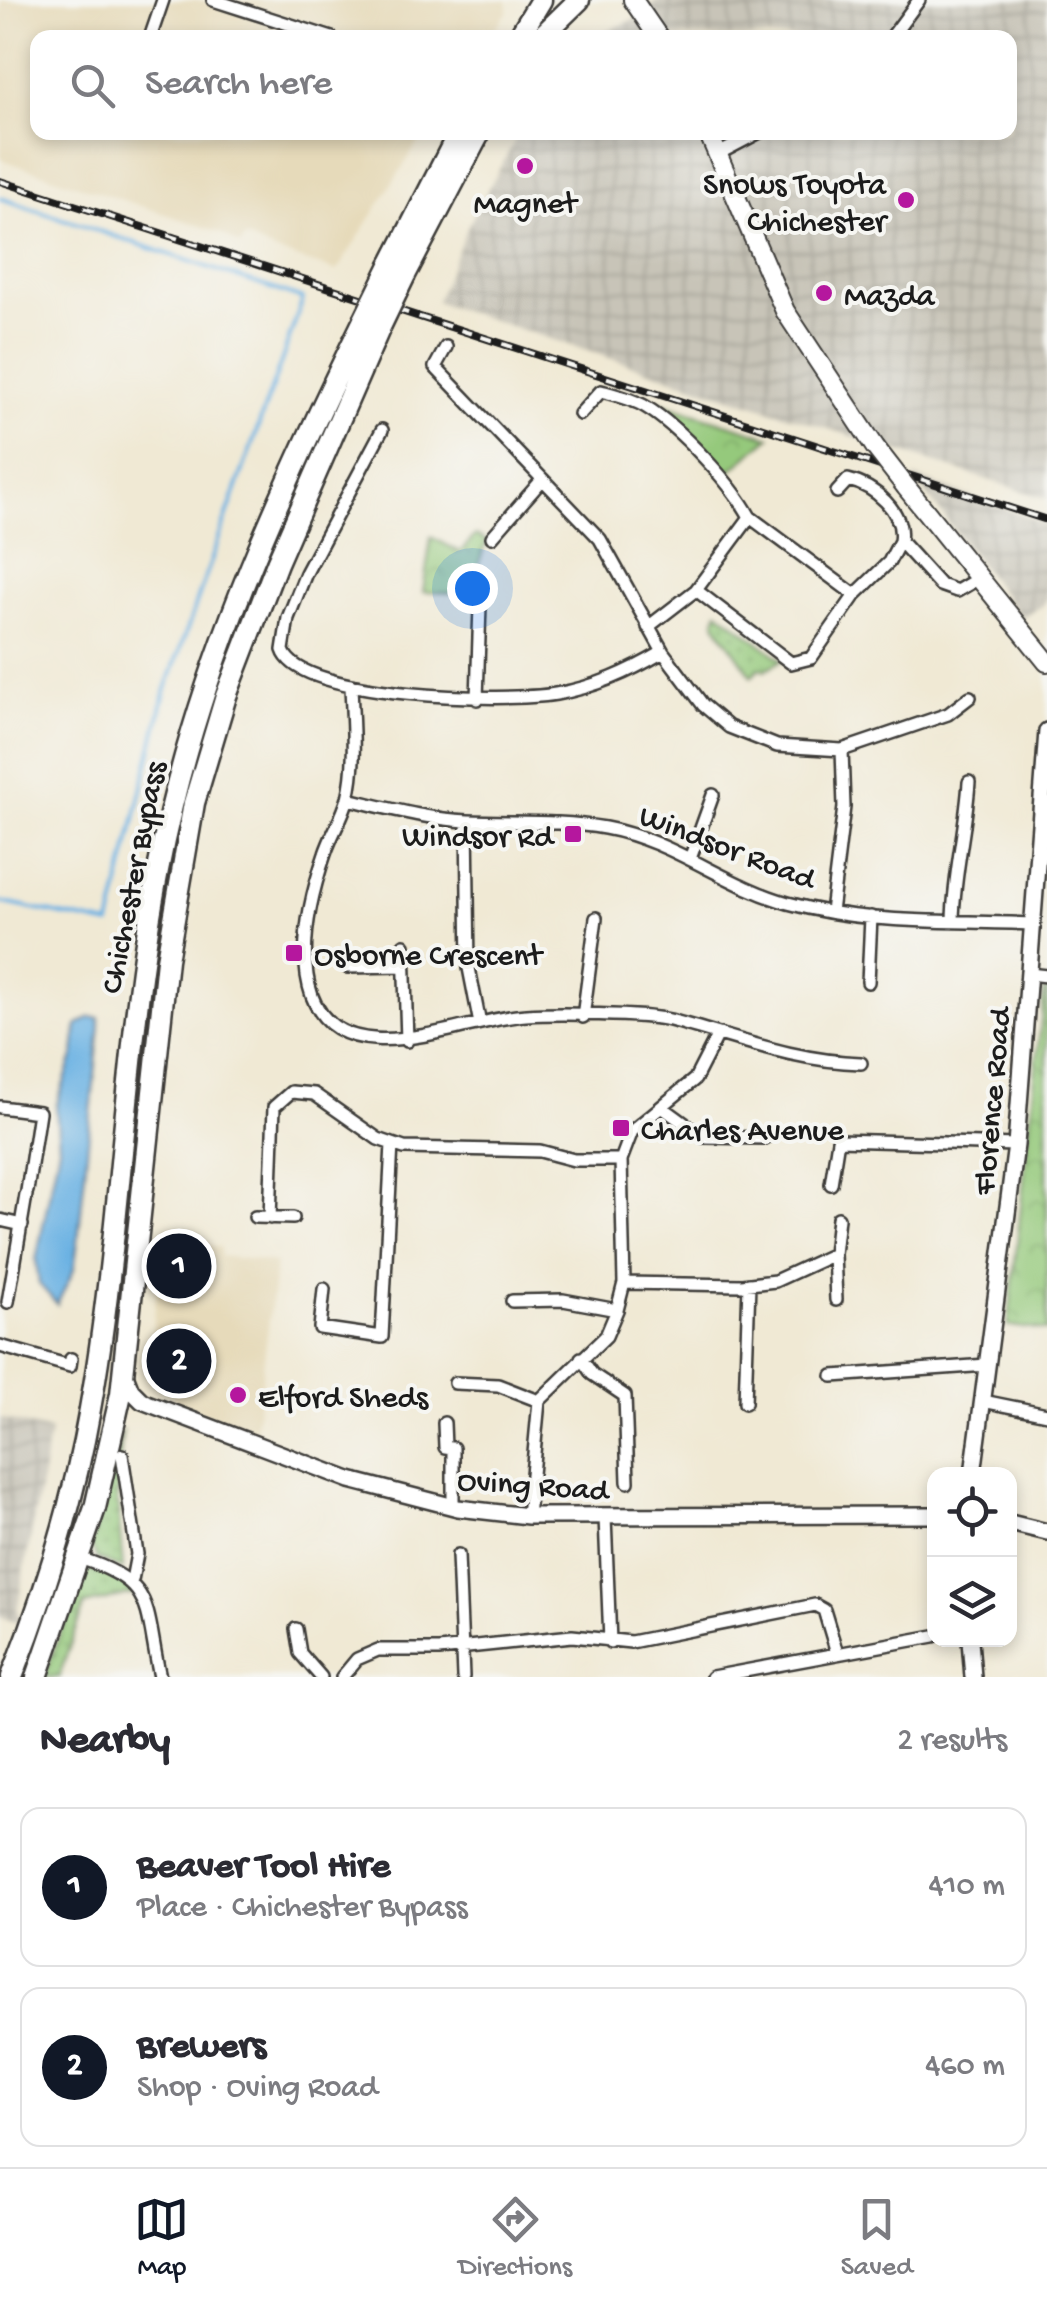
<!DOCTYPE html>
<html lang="en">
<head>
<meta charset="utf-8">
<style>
  body { margin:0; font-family:"Gochi Hand",sans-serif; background:#f2f2f3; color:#2b2b33 }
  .controls { position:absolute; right:30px; bottom:30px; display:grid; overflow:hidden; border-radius:20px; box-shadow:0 5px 15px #0003 }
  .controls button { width:90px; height:90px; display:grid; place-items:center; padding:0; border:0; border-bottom:2px solid #e1e1e2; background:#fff; color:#2b2b33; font:50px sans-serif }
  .you { position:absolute; left:472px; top:588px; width:35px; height:35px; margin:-25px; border:8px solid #fff; border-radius:50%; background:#1a73e8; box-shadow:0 0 0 15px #1a73e833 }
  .badge { display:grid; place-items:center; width:65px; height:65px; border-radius:50%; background:#111827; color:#fff; font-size:32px; font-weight:700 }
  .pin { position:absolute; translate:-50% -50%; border:5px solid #fff; box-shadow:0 2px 10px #0006 }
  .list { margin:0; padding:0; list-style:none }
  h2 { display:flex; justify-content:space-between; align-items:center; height:130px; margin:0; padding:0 40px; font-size:42px }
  h2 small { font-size:32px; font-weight:400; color:#7c7c81 }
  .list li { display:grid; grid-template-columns:65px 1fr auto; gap:30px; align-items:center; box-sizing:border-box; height:160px; margin:0 20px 20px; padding:0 20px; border:2px solid #e1e1e2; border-radius:20px }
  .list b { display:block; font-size:38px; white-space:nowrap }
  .list p { margin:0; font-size:32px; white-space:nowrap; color:#7c7c81 }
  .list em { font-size:32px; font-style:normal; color:#7c7c81 }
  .icon { flex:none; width:55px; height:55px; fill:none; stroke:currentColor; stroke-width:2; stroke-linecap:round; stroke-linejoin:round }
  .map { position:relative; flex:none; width:1047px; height:1677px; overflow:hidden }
  .search { position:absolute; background:#fff; box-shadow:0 5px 15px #0003; left:30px; right:30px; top:30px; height:110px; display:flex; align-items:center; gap:25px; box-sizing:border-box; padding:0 35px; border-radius:20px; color:#7c7c81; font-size:38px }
  .sheet { height:490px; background:#fff }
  nav { display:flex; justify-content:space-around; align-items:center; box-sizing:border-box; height:140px; border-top:2px solid #e1e1e2; background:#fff; font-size:28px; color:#7c7c81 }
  nav a { display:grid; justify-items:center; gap:5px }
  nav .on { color:#111827 }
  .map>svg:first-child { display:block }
  .built { fill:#e6daba }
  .industrial { fill:url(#industrial-grid) }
  .grass { fill:url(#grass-dots); stroke:#58724c; stroke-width:2.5 }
  .park { fill:url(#park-crowns); stroke:#58724c; stroke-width:2.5 }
  .water { fill:#6cb2e3; stroke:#446780; stroke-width:2.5 }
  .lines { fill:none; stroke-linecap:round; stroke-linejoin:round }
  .stream { stroke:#6cb2e3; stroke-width:4 }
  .street-casing { stroke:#3c3b38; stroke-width:16 }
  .secondary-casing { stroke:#3c3b38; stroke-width:20 }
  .primary-casing { stroke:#3c3b38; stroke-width:22 }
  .highway-casing { stroke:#3c3b38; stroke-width:25 }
  .street { stroke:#fff; stroke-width:11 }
  .secondary { stroke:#fff; stroke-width:15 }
  .primary { stroke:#fff; stroke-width:18 }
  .highway { stroke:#fff; stroke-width:20 }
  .rail-casing { stroke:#1c1c1c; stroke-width:8 }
  .rail { stroke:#f6f6f2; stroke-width:4; stroke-dasharray:11; stroke-linecap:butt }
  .primary-bridge-casing { stroke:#3c3b38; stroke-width:22; stroke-linecap:butt }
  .highway-bridge-casing { stroke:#3c3b38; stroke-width:25; stroke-linecap:butt }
  .primary-bridge { stroke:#fff; stroke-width:18 }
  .highway-bridge { stroke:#fff; stroke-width:20 }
  .poi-dot { fill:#b5179e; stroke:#f6f6f2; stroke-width:4 }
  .labels { text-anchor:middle; stroke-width:8; stroke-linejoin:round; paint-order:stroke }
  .poi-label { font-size:32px; fill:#1c1c1c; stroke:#f6f6f2; text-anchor:start }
  .street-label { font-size:32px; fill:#1c1c1c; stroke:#f6f6f2 }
</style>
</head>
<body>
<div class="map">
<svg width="1047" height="1677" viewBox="0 0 1047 1677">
  <defs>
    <pattern id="industrial-grid" width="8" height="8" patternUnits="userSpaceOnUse" patternTransform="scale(2.5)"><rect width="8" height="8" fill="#c8c4b8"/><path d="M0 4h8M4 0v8" fill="none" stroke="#aba89e"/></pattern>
    <pattern id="grass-dots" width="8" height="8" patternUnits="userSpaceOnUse" patternTransform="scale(2.5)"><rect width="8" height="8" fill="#95c97b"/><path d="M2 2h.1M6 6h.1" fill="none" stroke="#80ac6a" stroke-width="1.8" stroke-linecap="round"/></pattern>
    <pattern id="park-crowns" width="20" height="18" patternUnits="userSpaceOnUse" patternTransform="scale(2.5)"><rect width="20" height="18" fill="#95c97b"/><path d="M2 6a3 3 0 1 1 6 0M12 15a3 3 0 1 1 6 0" fill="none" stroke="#80ac6a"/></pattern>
  </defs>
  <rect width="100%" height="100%" fill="#f6f6f2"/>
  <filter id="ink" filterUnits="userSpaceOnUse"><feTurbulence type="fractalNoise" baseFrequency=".01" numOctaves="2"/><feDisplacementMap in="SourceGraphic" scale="20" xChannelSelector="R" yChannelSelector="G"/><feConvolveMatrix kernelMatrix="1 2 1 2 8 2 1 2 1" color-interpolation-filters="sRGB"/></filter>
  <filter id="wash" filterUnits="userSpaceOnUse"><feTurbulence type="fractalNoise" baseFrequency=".0048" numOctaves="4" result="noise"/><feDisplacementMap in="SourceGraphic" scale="40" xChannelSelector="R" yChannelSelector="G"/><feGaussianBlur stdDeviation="2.25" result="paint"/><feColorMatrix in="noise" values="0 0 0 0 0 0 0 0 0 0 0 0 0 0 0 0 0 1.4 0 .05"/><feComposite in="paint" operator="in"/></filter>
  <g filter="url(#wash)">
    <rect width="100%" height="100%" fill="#f0e9d4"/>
    <path class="built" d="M0,0H507L508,11L489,37L38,38V132L424,133L337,271L271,250L246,237L240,245L219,232L0,159Z
      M161,1239L221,1247V1256L276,1263L255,1432L178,1403L150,1362Z"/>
    <path class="industrial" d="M657,0H1047V499L436,302L467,228L519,133L1010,132V38L593,37L633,20Z
      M913,476L1047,524V598L1043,605L1021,618Z
      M0,1418L50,1431L17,1610L22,1624L0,1617Z"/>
    <path class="grass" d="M718,611L782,660L765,670L759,668L752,676L719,629L715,621Z
      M122,1430L117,1496L123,1569L97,1559L91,1546Z
      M90,1569L114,1571L141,1592L84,1605L59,1677H44L82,1574Z"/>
    <path class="park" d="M658,402L770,437L724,476L657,409Z
      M476,535L487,541L478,565L479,594L423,592L431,537L460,552Z
      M1045,982H1047V1331L1008,1326Z"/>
    <path class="water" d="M90,1017L99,1018L100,1026L78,1240L74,1270L57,1304L39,1284L36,1260L59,1147L56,1106L74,1054L77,1026Z"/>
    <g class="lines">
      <path class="stream" d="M0,198L303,299L165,692L110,925L0,902"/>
    </g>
  </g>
  <g filter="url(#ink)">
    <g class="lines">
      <g class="street-casing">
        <path id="street" d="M213,0L332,38
          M150,38L163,0
          M891,38L919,0
          M718,154L760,132
          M446,347L435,367L600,539L663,652L703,705L729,727L777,746L842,750L948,714L970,697
          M580,414L601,391C616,395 633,399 646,407C679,427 732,484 750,517L855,595
          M382,430L306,573L288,618L283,650C298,699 510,702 556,694C596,687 629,672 663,652
          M837,492L848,480C874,486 905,511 900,541
          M492,537L542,480
          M696,590L791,663L811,658L855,595L889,562L900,541L940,585L957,591L979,578
          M648,627L696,590L750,517
          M351,685C352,721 357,763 348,798C343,817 331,835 325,854C311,895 297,953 312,996C342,1079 467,1018 526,1015C555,1013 644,1014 670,1020C735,1037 793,1061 861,1063
          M477,699L480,605
          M348,799C387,808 427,819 468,821C513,823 560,820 605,828C672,840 724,885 788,903C866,925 950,920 1031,924
          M467,821L469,968L479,1019
          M691,856L713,795
          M831,912L844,807L842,750
          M953,920C954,872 966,829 969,782
          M404,945L407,1041
          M347,967L404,966
          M1029,974L1047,976
          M868,982L871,917
          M583,1017L596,918
          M0,1107L39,1112L27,1191
          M662,1107L703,1137L765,1138
          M831,1184L838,1140L1016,1145
          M255,1217L293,1218
          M270,1218L274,1107L291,1092L314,1094L378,1139L404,1148L540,1151L574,1160H621
          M0,1220L22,1225
          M834,1254L836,1300
          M624,1283L742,1285L775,1281L834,1254L838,1218
          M324,1289L320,1328L382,1337L392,1144
          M512,1301L563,1300L617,1310
          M8,1302L26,1195
          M0,1346L70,1366L71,1359
          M581,1358L592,1374L625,1396L628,1482
          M833,1376L987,1365
          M455,1383L498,1385L539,1401
          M983,1401L1047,1414
          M745,1403L749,1284
          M444,1423L445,1447L453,1448V1507
          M122,1455L137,1554L132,1580
          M528,1516L539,1401L606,1336L617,1310L624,1283L621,1160L632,1131L695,1079L717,1036
          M605,1517L610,1642
          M458,1555L463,1677
          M79,1558C157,1583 144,1605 160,1677
          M296,1629L300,1653L321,1677
          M342,1677L357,1659L378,1650H439L572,1636L631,1642L815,1605L824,1610L837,1653
          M712,1677L934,1636"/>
      </g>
      <g class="secondary-casing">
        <path id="secondary" d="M124,1372L131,1390L142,1401L350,1480L458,1508L528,1516L934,1515
          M973,1474L1016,1145L1047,731
          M1010,1523L1047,1532
          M970,1640L973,1677"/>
      </g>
      <g class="primary-casing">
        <path id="primary" d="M633,0L659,38
          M708,132L785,311L875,447
          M906,487L1047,662"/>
      </g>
      <g class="highway-casing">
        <path id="highway" d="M518,38L541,0
          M540,38L579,0
          M391,265L459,132
          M405,275L480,132
          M12,1677C46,1591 74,1500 90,1409C122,1231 124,1048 158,870C195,675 277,497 364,320
          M37,1677L95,1508L121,1394L167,960L194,803L226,696L277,563L380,327"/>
      </g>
      <use href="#street" class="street"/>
      <use href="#secondary" class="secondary"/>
      <use href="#primary" class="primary"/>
      <use href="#highway" class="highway"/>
      <g class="rail-casing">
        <path id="rail" d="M0,181L1047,520"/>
      </g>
      <use href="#rail" class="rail"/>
      <g class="primary-bridge-casing">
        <path id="primary-bridge" d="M875,447L906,487"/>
      </g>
      <g class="highway-bridge-casing">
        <path id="highway-bridge" d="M364,320L391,265
          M380,327L405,275"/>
      </g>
      <use href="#primary-bridge" class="primary-bridge"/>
      <use href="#highway-bridge" class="highway-bridge"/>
    </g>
  </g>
  <g class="poi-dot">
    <circle cx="525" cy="166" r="10"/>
    <circle cx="906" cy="200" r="10"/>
    <circle cx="824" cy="293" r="10"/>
    <rect x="563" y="824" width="20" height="20" rx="5"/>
    <rect x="284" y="943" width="20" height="20" rx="5"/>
    <rect x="611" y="1118" width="20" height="20" rx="5"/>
    <circle cx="238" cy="1395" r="10"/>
  </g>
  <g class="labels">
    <g class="poi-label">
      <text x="886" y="193" text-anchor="end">Snows Toyota<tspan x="886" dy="37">Chichester</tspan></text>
      <text x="525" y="212" text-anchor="middle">Magnet</text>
      <text x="844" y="304">Mazda</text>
      <text x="553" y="845" text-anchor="end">Windsor Rd</text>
      <text x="314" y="964">Osborne Crescent</text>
      <text x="641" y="1139">Charles Avenue</text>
      <text x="258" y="1406">Elford Sheds</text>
    </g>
    <g class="street-label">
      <text transform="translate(728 845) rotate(21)" y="11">Windsor Road</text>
      <text transform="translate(131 877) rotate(-79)" y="11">Chichester Bypass</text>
      <text transform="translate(990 1101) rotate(-85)" y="11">Florence Road</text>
      <text transform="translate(533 1483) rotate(4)" y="11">Oving Road</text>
    </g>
  </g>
</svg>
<div class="controls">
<button><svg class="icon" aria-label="locate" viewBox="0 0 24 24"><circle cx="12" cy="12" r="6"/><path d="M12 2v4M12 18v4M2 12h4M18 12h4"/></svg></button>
<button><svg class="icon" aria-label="layers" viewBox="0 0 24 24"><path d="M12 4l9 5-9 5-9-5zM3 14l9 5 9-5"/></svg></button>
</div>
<div class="you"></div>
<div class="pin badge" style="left:179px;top:1266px">1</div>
<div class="pin badge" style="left:179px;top:1361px">2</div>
<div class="search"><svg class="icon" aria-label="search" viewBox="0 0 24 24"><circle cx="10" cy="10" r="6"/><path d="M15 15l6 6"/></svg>Search here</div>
</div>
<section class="sheet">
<h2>Nearby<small>2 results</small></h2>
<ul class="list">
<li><span class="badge">1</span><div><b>Beaver Tool Hire</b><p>Place · Chichester Bypass</p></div><em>410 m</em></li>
<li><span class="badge">2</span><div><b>Brewers</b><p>Shop · Oving Road</p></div><em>460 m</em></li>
</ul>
</section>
<nav>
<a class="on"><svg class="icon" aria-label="map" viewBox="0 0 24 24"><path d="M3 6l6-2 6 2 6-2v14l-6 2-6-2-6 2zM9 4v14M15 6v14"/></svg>Map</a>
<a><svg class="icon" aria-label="directions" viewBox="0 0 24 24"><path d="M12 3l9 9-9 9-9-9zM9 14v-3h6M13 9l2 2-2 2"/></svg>Directions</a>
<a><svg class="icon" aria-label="saved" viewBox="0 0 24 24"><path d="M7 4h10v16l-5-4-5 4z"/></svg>Saved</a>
</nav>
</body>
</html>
